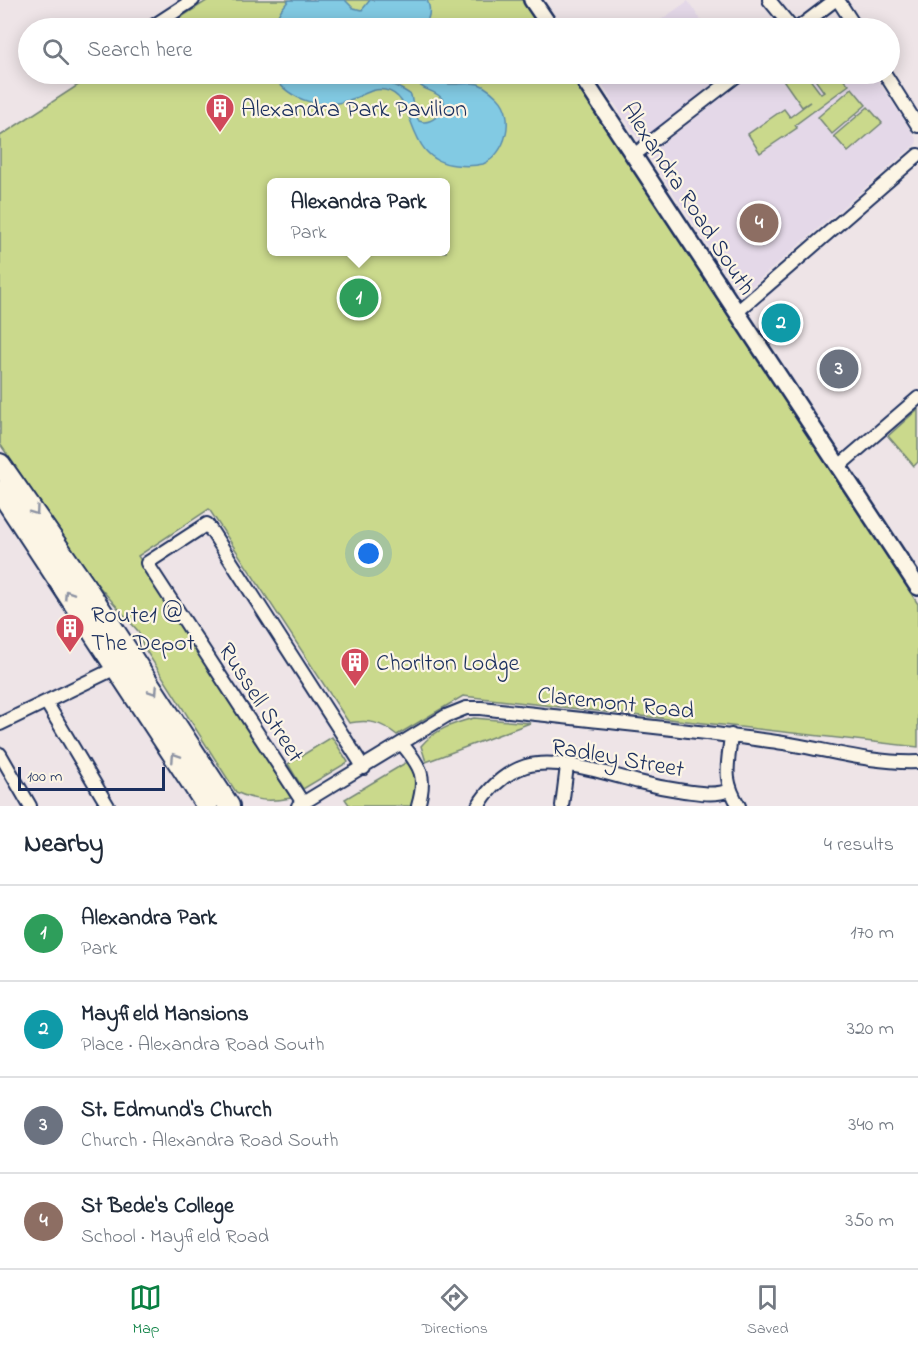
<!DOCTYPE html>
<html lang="en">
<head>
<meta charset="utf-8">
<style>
  body { margin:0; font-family:"Indie Flower",sans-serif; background:#f2f2f3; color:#1f2937 }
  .scale { position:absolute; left:18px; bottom:15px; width:147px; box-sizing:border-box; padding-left:6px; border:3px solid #1b2f5e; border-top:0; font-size:16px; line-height:21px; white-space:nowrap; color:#1b2f5e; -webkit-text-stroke:4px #fcf5e5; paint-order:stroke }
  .you { position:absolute; left:369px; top:554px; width:21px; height:21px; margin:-15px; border:4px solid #fff; border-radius:50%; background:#1a73e8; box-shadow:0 0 0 9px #1a73e833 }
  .badge { display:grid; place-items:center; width:39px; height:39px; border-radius:50%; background:#0b8043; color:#fff; font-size:20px; font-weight:700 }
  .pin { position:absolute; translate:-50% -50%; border:3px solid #fff; box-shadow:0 2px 6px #0006 }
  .popup { position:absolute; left:267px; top:178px; width:183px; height:78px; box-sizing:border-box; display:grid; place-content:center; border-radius:9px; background:#fff; filter:drop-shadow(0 2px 4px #0005); font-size:20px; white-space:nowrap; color:#747a83 }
  .popup b { font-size:22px; color:#1f2937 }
  .popup::after { content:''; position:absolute; left:50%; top:100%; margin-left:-12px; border:12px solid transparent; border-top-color:#fff }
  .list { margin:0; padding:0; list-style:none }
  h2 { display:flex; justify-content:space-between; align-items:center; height:78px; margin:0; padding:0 24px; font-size:26px }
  h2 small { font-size:20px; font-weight:400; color:#747a83 }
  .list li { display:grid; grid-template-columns:39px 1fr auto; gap:18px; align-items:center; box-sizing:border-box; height:96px; padding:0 24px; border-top:2px solid #e0e1e3 }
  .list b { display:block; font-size:22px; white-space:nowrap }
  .list p { margin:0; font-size:20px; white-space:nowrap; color:#747a83 }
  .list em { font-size:20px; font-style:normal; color:#747a83 }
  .icon { flex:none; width:33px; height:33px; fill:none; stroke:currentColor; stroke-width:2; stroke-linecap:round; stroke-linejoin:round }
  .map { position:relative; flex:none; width:918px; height:806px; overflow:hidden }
  .search { position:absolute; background:#fff; box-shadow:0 3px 15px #0003; left:18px; right:18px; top:18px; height:66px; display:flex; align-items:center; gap:15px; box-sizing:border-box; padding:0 21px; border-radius:33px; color:#747a83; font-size:22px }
  .sheet { height:462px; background:#fff }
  nav { display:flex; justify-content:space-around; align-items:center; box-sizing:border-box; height:84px; border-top:2px solid #e0e1e3; background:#fff; font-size:16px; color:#747a83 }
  nav a { display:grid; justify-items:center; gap:3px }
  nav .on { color:#0b8043 }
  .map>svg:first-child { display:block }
  .built { fill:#e4d8e8 }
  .green { fill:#cad98c; stroke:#728475; stroke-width:1.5; fill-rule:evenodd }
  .water { fill:#82cae3; stroke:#598cae; stroke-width:1.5 }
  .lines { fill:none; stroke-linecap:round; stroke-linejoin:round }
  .minor-casing { stroke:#1b2f5e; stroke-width:16 }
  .tertiary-casing { stroke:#1b2f5e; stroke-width:20 }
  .trunk-casing { stroke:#1b2f5e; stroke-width:24 }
  .minor { stroke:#fcf5e5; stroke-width:12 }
  .tertiary { stroke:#fcf5e5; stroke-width:15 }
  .trunk { stroke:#fcf5e5; stroke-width:20 }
  .oneway { stroke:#8c92a2 }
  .labels { text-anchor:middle; stroke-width:4.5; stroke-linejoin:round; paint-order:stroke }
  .poi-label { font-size:24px; fill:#1b2f5e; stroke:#fcf5e5; text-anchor:start }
  .street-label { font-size:24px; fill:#1b2f5e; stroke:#fcf5e5 }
</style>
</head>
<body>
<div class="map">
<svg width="918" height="806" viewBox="0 0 918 806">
  <rect width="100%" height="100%" fill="#eee4e7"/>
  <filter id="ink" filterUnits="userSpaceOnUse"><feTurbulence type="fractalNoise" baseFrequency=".0167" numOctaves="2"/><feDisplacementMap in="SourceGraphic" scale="12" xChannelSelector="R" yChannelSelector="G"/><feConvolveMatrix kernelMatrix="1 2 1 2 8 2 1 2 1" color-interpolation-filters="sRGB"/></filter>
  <g filter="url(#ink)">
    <path class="built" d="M688,1L706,28H649Z
      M595,74H726L640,142Z
      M752,74H874L917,140L916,144L746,291H738L648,155Z"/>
    <path class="green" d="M208,0H522L540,28H164Z
      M95,74H569L918,604V747L463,696L397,735C381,722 368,719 349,723L209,509L138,556L291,798C270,802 255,801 236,792L143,646L138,631L96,583L0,444V136ZM272,182H446V252H272Z
      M779,74H806L821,94L824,92L811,74H839L849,85L795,125L797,128L760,153L748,134L784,109L790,117L810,102L802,107Z
      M852,88L866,105L832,134L818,117Z
      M868,107L882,123L848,152L834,136Z
      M918,409V462L914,466L888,436Z
      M474,718L530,723L426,762L421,746C434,730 454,723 474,718Z
      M332,737L348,762L303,789L288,764Z
      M407,762C424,776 416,789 412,806H350L345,799Z"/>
    <path class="water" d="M289,0H345L353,8L362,10L370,0H427C432,11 429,19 423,28H271L281,10Z
      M271,74H374C385,83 399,86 411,95L414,112L419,121C431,125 443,114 444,101C434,86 420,95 414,74C418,74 424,73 428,74C434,75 440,82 448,84C459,86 473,80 483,86C488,89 494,94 498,98C516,116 506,155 483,164C475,166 464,166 455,165C403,160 419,96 385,90C372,88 366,94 355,98C322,111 291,102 271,74Z"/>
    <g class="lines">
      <g class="minor-casing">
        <path id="minor" d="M769,0L792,28
          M838,0L856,28
          M150,28L193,0
          M798,28L835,0
          M885,74L918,126
          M634,155L739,74
          M737,312L918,155
          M839,466L918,398
          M46,702L108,806
          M0,724L122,665
          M731,735C728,767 722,778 739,806
          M402,744C421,767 427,776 418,806
          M0,754L30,806
          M303,803L147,563L207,524L364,768
          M298,806L446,716L466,708H481C577,719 674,728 770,741C819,747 868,764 918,762
          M478,806C489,788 505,773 526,766C558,757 608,774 639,782C654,786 669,789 684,791C700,793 715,796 730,790
          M562,806L567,766"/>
      </g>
      <g class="tertiary-casing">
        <path id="tertiary" d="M532,0L551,28
          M580,74L918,587"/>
      </g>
      <g class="trunk-casing">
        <path id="trunk" d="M0,464L83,583L229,806
          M0,491L207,806"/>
      </g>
      <use href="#minor" class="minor"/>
      <use href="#tertiary" class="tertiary"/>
      <use href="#trunk" class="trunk"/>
    </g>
    <defs><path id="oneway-chevron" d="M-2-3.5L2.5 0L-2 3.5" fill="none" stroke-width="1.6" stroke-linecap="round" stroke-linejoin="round" transform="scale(1.5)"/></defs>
    <g class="oneway">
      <use href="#oneway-chevron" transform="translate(35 511) rotate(54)"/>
      <use href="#oneway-chevron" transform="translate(68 594) rotate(-123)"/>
      <use href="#oneway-chevron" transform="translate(154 691) rotate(57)"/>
      <use href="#oneway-chevron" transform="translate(175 757) rotate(-123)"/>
    </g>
  </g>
  <defs>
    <g id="building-pin" transform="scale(1.5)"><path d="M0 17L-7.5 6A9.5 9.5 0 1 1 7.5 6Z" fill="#d1495b" stroke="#fcf5e5"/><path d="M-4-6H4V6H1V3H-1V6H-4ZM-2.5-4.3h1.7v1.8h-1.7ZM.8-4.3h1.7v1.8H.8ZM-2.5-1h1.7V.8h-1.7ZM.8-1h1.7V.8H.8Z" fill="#fff"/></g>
  </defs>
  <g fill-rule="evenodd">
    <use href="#building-pin" x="220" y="108"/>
    <use href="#building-pin" x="70" y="628"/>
    <use href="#building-pin" x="355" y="662"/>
  </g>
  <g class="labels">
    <g class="poi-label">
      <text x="241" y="116">Alexandra Park Pavilion</text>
      <text x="91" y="622">Route1 @<tspan x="91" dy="28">The Depot</tspan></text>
      <text x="376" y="670">Chorlton Lodge</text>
    </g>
    <g class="street-label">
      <text transform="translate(689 198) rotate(57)" y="8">Alexandra Road South</text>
      <text transform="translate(262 702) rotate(57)" y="8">Russell Street</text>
      <text transform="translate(616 702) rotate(6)" y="8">Claremont Road</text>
      <text transform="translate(618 757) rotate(10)" y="8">Radley Street</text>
    </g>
  </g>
</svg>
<div class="scale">100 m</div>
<div class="you"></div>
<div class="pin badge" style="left:359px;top:298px;background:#2e9e5b">1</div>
<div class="popup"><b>Alexandra Park</b>Park</div>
<div class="pin badge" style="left:781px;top:323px;background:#0f9aa8">2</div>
<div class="pin badge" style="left:839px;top:369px;background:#6b7280">3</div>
<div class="pin badge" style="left:759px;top:223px;background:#8d6e63">4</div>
<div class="search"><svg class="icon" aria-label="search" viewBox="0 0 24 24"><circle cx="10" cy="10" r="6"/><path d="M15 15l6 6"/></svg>Search here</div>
</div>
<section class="sheet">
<h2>Nearby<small>4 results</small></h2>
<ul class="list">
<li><span class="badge" style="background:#2e9e5b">1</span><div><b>Alexandra Park</b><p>Park</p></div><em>170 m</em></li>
<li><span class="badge" style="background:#0f9aa8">2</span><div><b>Mayfield Mansions</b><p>Place · Alexandra Road South</p></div><em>320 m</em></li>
<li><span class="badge" style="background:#6b7280">3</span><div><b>St. Edmund's Church</b><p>Church · Alexandra Road South</p></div><em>340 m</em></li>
<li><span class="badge" style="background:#8d6e63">4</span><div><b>St Bede's College</b><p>School · Mayfield Road</p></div><em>350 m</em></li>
</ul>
</section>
<nav>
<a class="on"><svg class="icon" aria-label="map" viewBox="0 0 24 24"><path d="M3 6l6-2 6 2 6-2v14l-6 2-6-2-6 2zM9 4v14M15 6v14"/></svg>Map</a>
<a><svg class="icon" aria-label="directions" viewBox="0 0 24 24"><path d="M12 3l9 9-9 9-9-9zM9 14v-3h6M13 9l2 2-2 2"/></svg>Directions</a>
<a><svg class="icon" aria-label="saved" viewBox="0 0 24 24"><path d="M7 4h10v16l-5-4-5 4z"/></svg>Saved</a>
</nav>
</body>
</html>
